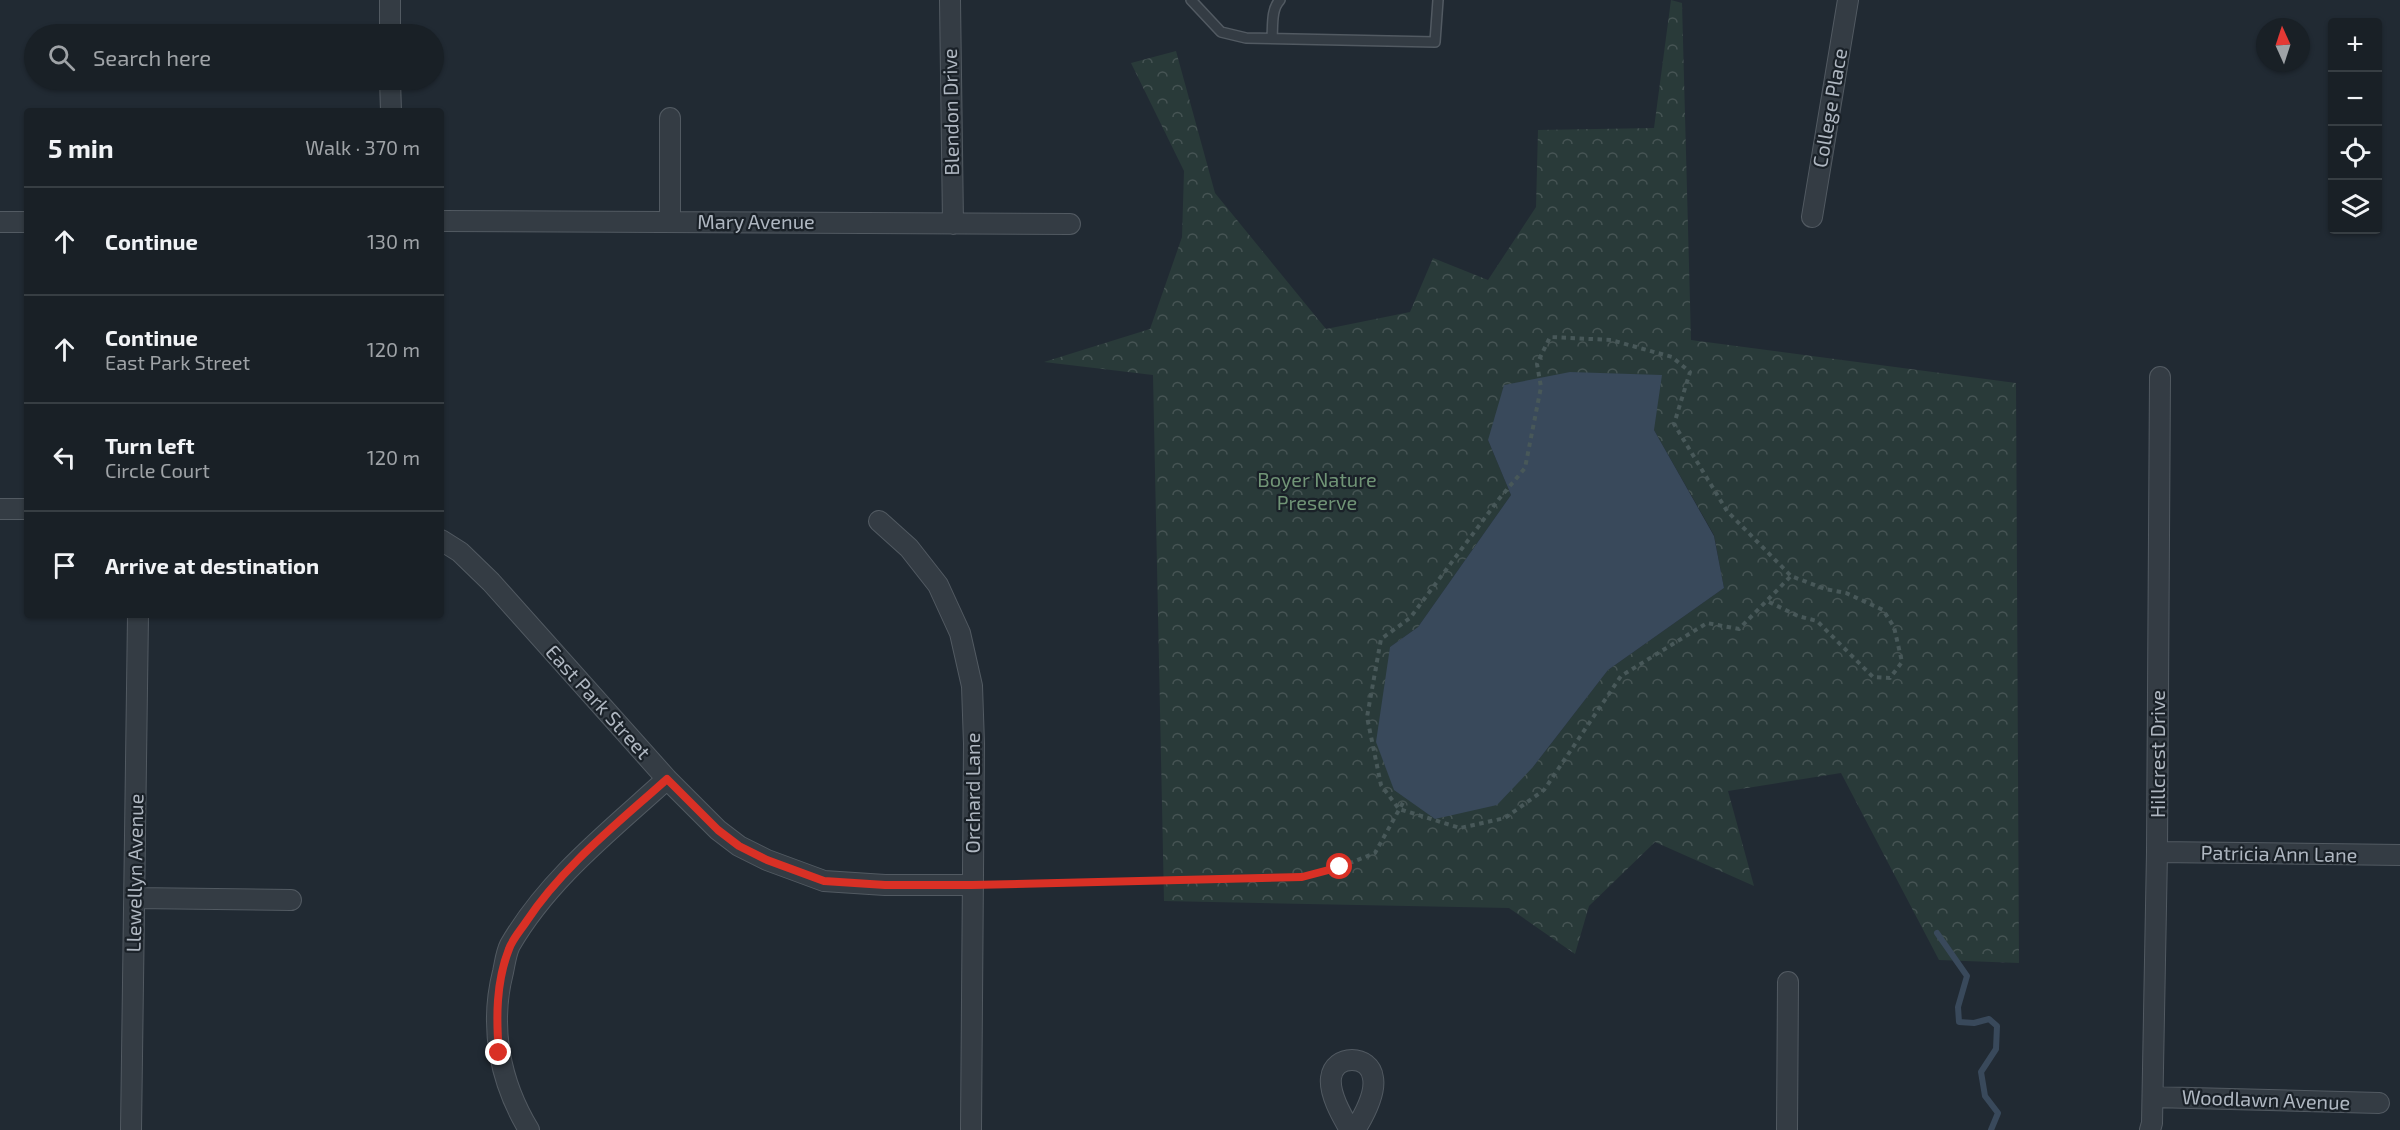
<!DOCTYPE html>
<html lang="en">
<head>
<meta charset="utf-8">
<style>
  body { margin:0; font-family:"Exo 2",sans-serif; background:#262d32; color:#f1f3f6 }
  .controls { position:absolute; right:18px; top:18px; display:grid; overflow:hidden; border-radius:6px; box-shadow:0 2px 4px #0004 }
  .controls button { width:54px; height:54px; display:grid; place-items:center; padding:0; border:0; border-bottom:2px solid #373e43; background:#192026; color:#f1f3f6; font:30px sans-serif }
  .compass { position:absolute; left:2256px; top:18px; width:54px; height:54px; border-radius:50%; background:#192026; box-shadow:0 2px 4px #0004; rotate:357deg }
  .stop { position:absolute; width:18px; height:18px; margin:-14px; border:4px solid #d93025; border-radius:50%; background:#fff }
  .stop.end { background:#d93025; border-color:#fff; box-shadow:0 2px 6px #0008 }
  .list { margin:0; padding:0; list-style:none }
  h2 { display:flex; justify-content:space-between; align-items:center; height:78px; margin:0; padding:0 24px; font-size:26px }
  h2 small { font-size:20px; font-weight:400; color:#9fa3a7 }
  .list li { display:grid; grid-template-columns:39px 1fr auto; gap:18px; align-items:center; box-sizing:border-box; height:108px; padding:0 24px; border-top:2px solid #373e43 }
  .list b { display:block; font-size:22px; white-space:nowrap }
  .list p { margin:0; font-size:20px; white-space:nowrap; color:#9fa3a7 }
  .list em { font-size:20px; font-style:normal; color:#9fa3a7 }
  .icon { flex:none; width:33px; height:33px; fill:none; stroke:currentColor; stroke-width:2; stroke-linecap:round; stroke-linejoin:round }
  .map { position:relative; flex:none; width:2400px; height:1130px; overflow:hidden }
  .search { position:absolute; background:#192026; box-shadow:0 2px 4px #0004; left:24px; top:24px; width:420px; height:66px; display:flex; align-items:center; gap:15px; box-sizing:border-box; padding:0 21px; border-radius:33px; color:#9fa3a7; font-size:22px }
  .panel { position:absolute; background:#192026; box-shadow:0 2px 4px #0004; left:24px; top:108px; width:420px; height:510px; border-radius:6px }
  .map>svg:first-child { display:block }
  .forest { fill:url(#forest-crowns); fill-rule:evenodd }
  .water { fill:#39495b }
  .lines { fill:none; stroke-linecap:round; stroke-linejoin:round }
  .stream { stroke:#39495b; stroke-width:6 }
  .service-casing { stroke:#525a62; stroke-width:12 }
  .minor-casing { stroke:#525a62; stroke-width:22 }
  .path { stroke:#485859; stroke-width:4; stroke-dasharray:4.5 4.5; stroke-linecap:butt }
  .service { stroke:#343c44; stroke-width:9 }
  .minor { stroke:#343c44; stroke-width:20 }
  .route { stroke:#d93025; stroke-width:8 }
  .labels { text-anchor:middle; stroke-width:4.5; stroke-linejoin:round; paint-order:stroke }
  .street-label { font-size:20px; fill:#afb7c1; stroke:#1a2128 }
  .park-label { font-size:20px; fill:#709476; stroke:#1a2128 }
</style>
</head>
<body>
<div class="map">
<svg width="2400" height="1130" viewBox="0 0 2400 1130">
  <defs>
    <pattern id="forest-crowns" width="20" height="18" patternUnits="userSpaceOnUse" patternTransform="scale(1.5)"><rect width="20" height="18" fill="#293a39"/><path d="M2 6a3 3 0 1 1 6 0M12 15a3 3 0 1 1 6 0" fill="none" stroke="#465454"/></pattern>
  </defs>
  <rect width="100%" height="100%" fill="#212a33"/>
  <path class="forest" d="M1671,0L1682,3L1691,340L2016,383L2019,963L1939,960L1841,773L1728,791L1754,886L1655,842L1589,906L1575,954L1509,908L1164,901L1153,375L1044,362L1150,329L1182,237L1184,171L1131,63L1176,51L1215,193L1326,329L1410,312L1433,258L1488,280L1536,207L1538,130L1654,128ZM1654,430L1714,535L1724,588L1608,670L1533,767L1390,647L1418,627L1511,495L1488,440Z"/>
  <path class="water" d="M1570,372L1662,375L1654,430L1714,536L1724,588L1608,670L1533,767L1497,805L1435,819L1394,790L1376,742L1390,647L1418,627L1511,495L1488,440L1504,385Z"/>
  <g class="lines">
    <path class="stream" d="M1937,933L1967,976L1958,1007L1959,1022L1974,1023L1989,1019L1997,1026L1996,1049L1981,1072L1985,1096L1998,1113L1991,1130"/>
    <g class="service-casing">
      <path id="service" d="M1191,0L1221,32L1246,38L1435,42L1438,0
        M1272,38C1273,26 1271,9 1280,0"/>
    </g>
    <g class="minor-casing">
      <path id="minor" d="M390,0V34
        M950,0L953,224
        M390,80L391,111
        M1812,217L1848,0
        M441,221L1070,224
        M0,222H27
        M670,222V118
        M0,509H27
        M879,521L909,548L938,585L960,633L972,686L974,744L971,1130
        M441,540L460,552L491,582L667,779L718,830L739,846L767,860L824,881L885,885H972
        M2157,852L2400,855
        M135,898L291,900
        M2153,1097L2379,1103
        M131,1130L138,615
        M529,1130C500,1082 489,1027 503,972C505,963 506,953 510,945C548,879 611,830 667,779
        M1350,1130C1342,1116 1329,1094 1331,1078C1334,1054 1370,1054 1373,1078C1376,1094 1363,1117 1355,1130
        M1787,1130L1788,982
        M2150,1130L2152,1123L2157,852L2160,377"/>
    </g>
    <path class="path" d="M1769,602L1798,616L1817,621L1873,677L1890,678L1902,662L1894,627L1883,610L1846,593L1825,589L1791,576L1727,511L1674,424L1690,372L1672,357L1611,340L1550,337L1537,364L1541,387L1525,468L1499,499L1410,618L1381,639L1367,717L1381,785L1399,809L1460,828L1505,818L1544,790L1621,676L1707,623L1739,629L1791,576
      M991,885L1302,877L1340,867L1375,853L1405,799"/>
    <use href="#service" class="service"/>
    <use href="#minor" class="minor"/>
  </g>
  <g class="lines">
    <path class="route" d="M499,1053C496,1018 496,982 509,949C512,940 520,931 526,922C563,866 617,824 667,779L718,830L739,846L767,860L824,881L885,885H972L1302,877L1340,867"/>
  </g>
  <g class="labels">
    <g class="street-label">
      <text transform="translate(1830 108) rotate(-80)" y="7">College Place</text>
      <text transform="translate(951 112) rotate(-91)" y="7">Blendon Drive</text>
      <text x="756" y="229">Mary Avenue</text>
      <text transform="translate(598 702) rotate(48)" y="7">East Park Street</text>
      <text transform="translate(2158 754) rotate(-90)" y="7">Hillcrest Drive</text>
      <text transform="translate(973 793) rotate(-90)" y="7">Orchard Lane</text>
      <text transform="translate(2279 854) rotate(1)" y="7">Patricia Ann Lane</text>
      <text transform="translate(135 873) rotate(-89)" y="7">Llewellyn Avenue</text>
      <text transform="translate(2266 1100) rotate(2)" y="7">Woodlawn Avenue</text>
    </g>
    <g class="park-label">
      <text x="1317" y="487">Boyer Nature<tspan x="1317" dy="23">Preserve</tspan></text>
    </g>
  </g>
</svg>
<div class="controls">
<button>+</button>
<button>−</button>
<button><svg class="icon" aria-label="locate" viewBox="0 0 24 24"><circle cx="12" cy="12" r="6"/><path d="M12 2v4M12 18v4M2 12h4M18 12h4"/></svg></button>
<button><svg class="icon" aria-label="layers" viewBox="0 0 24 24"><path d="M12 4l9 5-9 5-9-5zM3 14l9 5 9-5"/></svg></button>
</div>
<svg class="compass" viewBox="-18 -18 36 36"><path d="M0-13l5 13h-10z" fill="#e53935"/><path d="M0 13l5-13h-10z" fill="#9fa3a7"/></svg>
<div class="stop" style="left:1340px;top:867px"></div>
<div class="stop end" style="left:499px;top:1053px"></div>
<div class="search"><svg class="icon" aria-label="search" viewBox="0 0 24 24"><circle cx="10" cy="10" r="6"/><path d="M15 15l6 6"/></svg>Search here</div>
<section class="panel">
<h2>5 min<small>Walk · 370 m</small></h2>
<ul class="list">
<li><svg class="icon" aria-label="ahead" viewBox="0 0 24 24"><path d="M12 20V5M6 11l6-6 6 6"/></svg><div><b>Continue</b></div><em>130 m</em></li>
<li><svg class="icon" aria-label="ahead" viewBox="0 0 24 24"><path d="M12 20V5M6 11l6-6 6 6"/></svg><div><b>Continue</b><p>East Park Street</p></div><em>120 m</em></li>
<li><svg class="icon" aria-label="left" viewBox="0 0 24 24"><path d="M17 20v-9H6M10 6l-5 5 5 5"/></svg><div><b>Turn left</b><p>Circle Court</p></div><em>120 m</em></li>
<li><svg class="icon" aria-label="arrive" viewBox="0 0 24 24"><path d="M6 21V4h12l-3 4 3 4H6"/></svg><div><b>Arrive at destination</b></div></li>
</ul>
</section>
</div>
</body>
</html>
